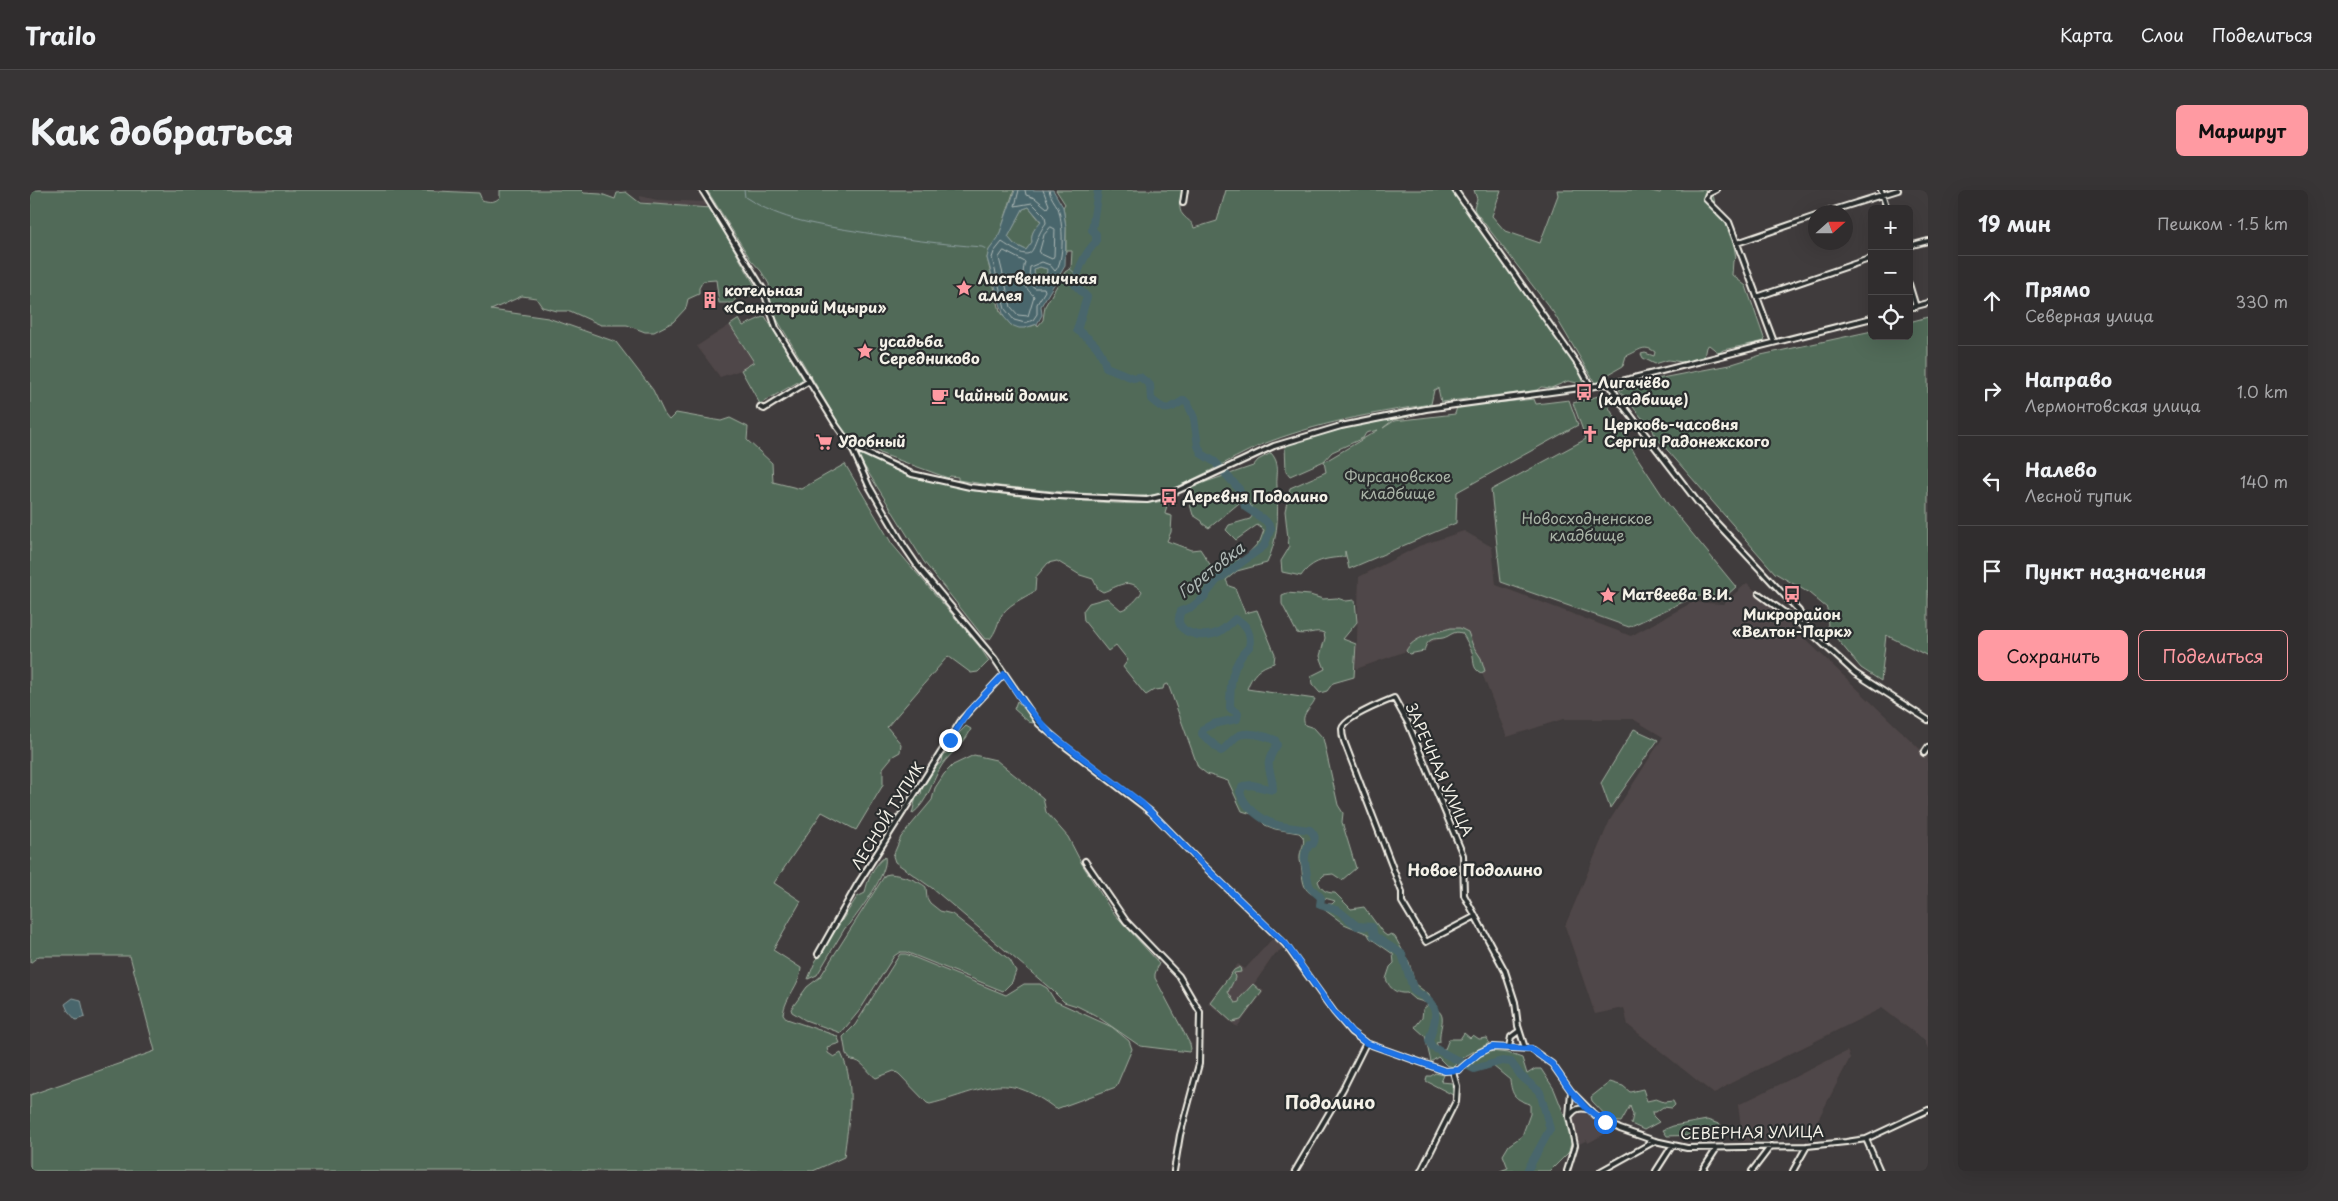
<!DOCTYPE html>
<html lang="ru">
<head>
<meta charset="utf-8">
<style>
  body { margin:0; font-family:"Playpen Sans",sans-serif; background:#383536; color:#f1f3f6 }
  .controls { position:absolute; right:15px; top:15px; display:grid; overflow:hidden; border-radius:8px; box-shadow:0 5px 20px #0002 }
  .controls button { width:45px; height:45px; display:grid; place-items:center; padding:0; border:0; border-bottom:1px solid #4b494a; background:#302d2e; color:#f1f3f6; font:25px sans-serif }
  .compass { position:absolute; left:1778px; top:15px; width:45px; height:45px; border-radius:50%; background:#302d2e; box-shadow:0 5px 20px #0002; rotate:69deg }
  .stop { position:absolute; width:15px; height:15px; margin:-11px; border:4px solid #1a73e8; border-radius:50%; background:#fff }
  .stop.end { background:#1a73e8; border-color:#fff; box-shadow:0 1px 5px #0008 }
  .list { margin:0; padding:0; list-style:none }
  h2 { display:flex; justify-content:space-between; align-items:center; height:65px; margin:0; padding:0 20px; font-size:21px }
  h2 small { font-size:16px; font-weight:400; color:#a8a8aa }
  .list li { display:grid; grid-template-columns:32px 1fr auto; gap:15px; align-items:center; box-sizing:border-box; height:90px; padding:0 20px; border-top:1px solid #4b494a }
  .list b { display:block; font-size:19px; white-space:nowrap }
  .list p { margin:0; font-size:16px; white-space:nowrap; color:#a8a8aa }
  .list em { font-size:16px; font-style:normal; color:#a8a8aa }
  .actions { display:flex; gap:10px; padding:15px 20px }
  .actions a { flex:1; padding:11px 0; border:1px solid #ff9aa2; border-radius:8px; text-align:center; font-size:18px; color:#ff9aa2 }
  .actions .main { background:#ff9aa2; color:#111 }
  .icon { flex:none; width:28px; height:28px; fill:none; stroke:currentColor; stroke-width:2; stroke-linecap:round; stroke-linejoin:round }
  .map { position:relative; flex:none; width:1898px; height:981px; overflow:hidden; border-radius:8px }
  header { display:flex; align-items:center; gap:30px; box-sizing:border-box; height:70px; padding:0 25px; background:#302d2e; border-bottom:1px solid #4b494a }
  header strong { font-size:24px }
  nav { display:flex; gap:28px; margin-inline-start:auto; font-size:18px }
  .intro { display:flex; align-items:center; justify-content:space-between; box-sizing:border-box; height:120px; padding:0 30px }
  h1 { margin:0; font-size:35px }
  .button { padding:12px 22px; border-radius:8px; background:#ff9aa2; color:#111; font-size:18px; font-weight:700 }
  main { display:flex; gap:30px; padding:0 30px }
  aside { flex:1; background:#302d2e; border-radius:8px; box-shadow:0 5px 20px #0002 }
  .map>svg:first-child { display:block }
  .built { fill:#504748 }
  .green { fill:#516b59; stroke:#a2aea0 }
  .water { fill:#48666c; stroke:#8d9e9e; fill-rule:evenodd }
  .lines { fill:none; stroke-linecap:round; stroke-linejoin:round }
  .shore { stroke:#afb9b6; stroke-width:1 }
  .stream { stroke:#8d9e9e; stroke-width:1 }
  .river { stroke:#48666c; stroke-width:8 }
  .minor-casing { stroke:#f4f1e8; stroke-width:8 }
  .minor { stroke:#2a2d2e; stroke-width:4 }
  .route { stroke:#1a73e8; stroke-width:6 }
  .labels { text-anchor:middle; stroke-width:4.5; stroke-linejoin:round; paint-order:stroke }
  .poi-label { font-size:15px; font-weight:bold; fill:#f4f1e8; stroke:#2a2d2e; text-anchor:start }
  .park-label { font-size:15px; fill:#abb5a8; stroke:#2a2d2e }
  .street-label { font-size:15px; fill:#f4f1e8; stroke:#2a2d2e }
  .water-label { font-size:16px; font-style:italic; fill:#afb9b6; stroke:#2a2d2e }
  .neighbourhood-label { font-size:16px; font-weight:bold; fill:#f4f1e8; stroke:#2a2d2e }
  .quarter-label { font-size:18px; font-weight:bold; fill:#f4f1e8; stroke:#2a2d2e }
</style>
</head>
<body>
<header>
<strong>Trailo</strong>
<nav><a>Карта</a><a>Слои</a><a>Поделиться</a></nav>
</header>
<div class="intro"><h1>Как добраться</h1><a class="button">Маршрут</a></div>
<main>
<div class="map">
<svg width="1898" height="981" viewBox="0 0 1898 981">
  <rect width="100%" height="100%" fill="#403c3d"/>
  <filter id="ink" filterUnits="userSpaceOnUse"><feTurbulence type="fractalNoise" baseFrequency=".02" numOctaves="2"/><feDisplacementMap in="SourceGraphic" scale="10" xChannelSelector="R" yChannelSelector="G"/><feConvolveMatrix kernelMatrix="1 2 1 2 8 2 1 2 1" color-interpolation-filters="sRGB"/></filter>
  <g filter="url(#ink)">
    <path class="built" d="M610,6L627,10L676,12L677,16L626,15L610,11Z
      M700,135L724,173L711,180L690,187L667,156Z
      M1434,341L1462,357L1466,395L1601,446L1663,412L1693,414L1717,393L1894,563L1898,568V859L1895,851L1852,818L1701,893L1684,904L1598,835L1594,818L1565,824L1535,736L1580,630L1633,547L1603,529H1533L1477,547L1435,440L1326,479L1329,387L1389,356Z
      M1244,747L1254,757L1242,768L1224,794L1234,801L1207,837L1178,813L1208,774L1215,779Z
      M1817,861L1820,868L1779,947L1739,946L1738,950L1713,952L1708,915Z
      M1554,920L1574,939L1580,936L1582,940L1558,953L1557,950L1549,954L1540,928L1544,922Z"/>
    <path class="green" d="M0,0H388L449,3L452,10C459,12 465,13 470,7V0H551L554,3L571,4L585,9L587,3L596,2L610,13L680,18L727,99L722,105L707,107L703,113H689L686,90L673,91L669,98V104L658,109L656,118L643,132L624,142H615L597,135H571L540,121H527L512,117L506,108L492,106L461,120L518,128L586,152L623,200L635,225L639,230L646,223L691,231L700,228L718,237L717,250L742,273L743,292L771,299L815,274L862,354L949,456L959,471L948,482L941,483L918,466L857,537L871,554L870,562L863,566L853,578V595L826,640L792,622L744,693L771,711L743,760L771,778C771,794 755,807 753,824L757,829L807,846L810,853L797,857L798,863L804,867L811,863C827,896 818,932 814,967L783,981H0V905L125,861L100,766H9L0,773Z
      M677,0H984L968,49L959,60L957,68L970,121L981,135L1002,136L1007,134L1008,136L1013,130L1015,116L1035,82L1041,78L1042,61H1036V37L1033,17L1035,14L1026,0H1152C1151,8 1147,19 1153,25C1158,31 1161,30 1164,38L1187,31L1196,0H1422L1548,180L1553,189L1552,194L1538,191L1521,198L1511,197L1507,200L1495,202L1411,212L1408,198L1404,200L1401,214C1343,223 1286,233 1231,255C1197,270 1164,292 1128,304C1119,306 1110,306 1101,307C1044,302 985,300 928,290V287L920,286L918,288L852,264L814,242L745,126L741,116L739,94L731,81L721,70Z
      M1444,0H1471L1462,26L1475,41L1510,53L1528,5L1527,0H1617L1630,3L1632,0H1682L1687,23L1696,33L1703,50L1706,68L1703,71L1702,85L1716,96L1735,151L1693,160L1689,163L1679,155L1676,157L1674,167L1652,172L1638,170L1625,174L1613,168L1611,164L1615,163L1624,166L1625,162C1613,153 1608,162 1596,166L1593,176L1579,184L1574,192L1565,193L1523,122L1445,21L1444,17L1447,9Z
      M999,17L1011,32C1006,37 1000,43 1002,52L996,60L984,54L978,47L993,19Z
      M1010,77L1017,79L1016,91L1005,93L1004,79Z
      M735,126L773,189L730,214L711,180L724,172L700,135L709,129L713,136Z
      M1898,127V466L1856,445L1851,491L1831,478L1798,438L1797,418L1779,403L1745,383L1625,246L1620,232L1612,228L1589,200L1621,190L1699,175L1731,165L1842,141V146H1879V132Z
      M1572,205L1605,264L1638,314L1706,397L1696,406H1666L1599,437L1471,392L1461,300L1556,249L1543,213Z
      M1504,209L1506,214L1539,210L1548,235L1427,302L1426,333L1319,379L1315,361V367C1297,368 1282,370 1271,386L1252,382L1251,371L1259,358L1255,321L1260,298L1296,282L1294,272L1348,240L1336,243L1333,248L1302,262L1294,271L1260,286L1256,281L1255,255L1312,237L1379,224L1378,227L1363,230L1353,238L1364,231L1425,224L1427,217Z
      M1241,263C1251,274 1246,284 1247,296C1248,325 1249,345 1237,373L1207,381L1196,390L1199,396L1205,398L1215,423L1227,420L1245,464L1244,473C1229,477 1222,485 1217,499L1285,509C1282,518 1270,523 1275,535L1284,538L1293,548L1308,615L1313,623L1312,632L1326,678L1312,690L1303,684L1294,685L1288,691C1291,700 1296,703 1305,703L1321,719L1334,717L1353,743L1357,746L1361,744L1365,747L1379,772L1385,794L1399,805L1401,810L1397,813L1384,809L1377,803C1366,804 1360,799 1356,789L1360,777L1364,773L1363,764L1340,748L1338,744L1314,734L1292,718L1293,714H1302L1305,711C1284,704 1273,708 1272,681C1272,676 1269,671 1270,665C1271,658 1275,655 1273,647L1269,643L1245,639L1235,635L1225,625L1212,621L1198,591L1177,584L1168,577L1138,494L1134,495L1133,499L1124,500L1116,505L1114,503L1093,477L1098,470L1086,455L1078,461L1054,431L1053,421L1059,413L1077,408L1091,420C1099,418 1109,408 1112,401C1098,386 1088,397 1073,402L1068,399L1063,389L1050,385L1027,371L1018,373L1006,387L1005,401C994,408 976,415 970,428C967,436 966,441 960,449H955L894,372L828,266L833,264C904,299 973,306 1051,311C1080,312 1109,317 1138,310L1135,324L1142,326L1141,342L1137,351L1161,360L1170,359L1183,379L1192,377L1199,371L1214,368L1230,351L1234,340L1227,335L1206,350L1196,340L1199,335L1220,329L1226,321L1214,309L1179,338L1173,334L1172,331L1163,325L1156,301L1164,296L1223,276L1228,270Z
      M1257,403L1280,405L1293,409L1307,408L1316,411L1325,410L1327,432L1313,449L1326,454L1324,487L1303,493L1297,501L1290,503L1282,494L1281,486L1295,479L1290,466L1295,448L1294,443C1286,439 1276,446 1267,443L1252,414V405Z
      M1421,438H1430L1438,442L1443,456L1451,468L1455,481L1451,483C1441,478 1445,470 1442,462C1439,456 1436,449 1432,443C1423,440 1421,446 1413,448C1409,449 1404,448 1401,450C1397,452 1395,457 1394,461L1379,464L1376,461C1382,447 1407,442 1421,438Z
      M987,511L1004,529L1003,533L999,532L984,519Z
      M936,536L941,539C935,554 921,562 912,575C901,592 899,611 882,624L886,607L891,605L892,598C900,590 901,579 912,572L913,565L919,561L923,550L928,549L929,543Z
      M1604,539L1628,550L1580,618L1571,593Z
      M944,565L966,570L1013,608L1016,622L1038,647L1052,674L1081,720L1129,773L1125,784V788L1160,854L1161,859L1159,862L1110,856L1065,825L1047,816L1034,812L1022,800L902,698L865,672L863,666L871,647L902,610L905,598L914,584L923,575Z
      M855,667C859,683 830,720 820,734L815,738L787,785L778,789L785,772L827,707L835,703C837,691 844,674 855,667Z
      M860,684C871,685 888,690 896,697L897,708L900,713L910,721L922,724L980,770L986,781L982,792L973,801L876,762H870L864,766L830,820L811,843L775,830L762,822L761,819L777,797L790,787L855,685Z
      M870,764H876L976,805L994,794H1010L1017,798L1025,811L1082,837L1099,851L1102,859L1086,897L1026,919C973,879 957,900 900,914L897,913L869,884L864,881L846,888C837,882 833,870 821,870L816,864L813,847L825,835Z
      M1210,777L1211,782L1204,783L1205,788L1198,802L1205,813L1209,812L1210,808L1223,794L1232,802L1211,830L1202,832L1180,812L1204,780Z
      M1398,815C1422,824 1408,834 1410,852L1406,853L1410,859H1415L1419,849H1430L1434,843L1440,848L1443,845L1449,849L1457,848L1459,853L1432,868L1423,877L1416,875L1408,867L1401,872L1395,846L1385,837L1392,828L1393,819Z
      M1460,861L1478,863L1492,868L1497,884L1505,879H1511L1524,899L1540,939L1542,949L1539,962L1520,981H1470L1478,978L1473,965L1479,955L1492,946L1500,924V914C1485,909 1482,906 1480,890L1463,876L1455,879L1442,875L1440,872Z
      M1405,883L1414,885L1411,892L1422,893L1423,905L1396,891L1397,886H1401Z
      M1580,892L1593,896L1600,902L1613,899L1617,911L1626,909L1634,912L1643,911L1645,915L1642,918L1633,917L1626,922H1622L1623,926L1629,932L1614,940L1601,934L1603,925L1600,916L1591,932L1581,931L1562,911L1561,907Z
      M1677,930L1689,934L1696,940L1670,945L1637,946L1633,940L1643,936Z"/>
    <path class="water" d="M985,0H1023L1033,17L1036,37L1035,76L1011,116L1012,125L1007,134L995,138H989L981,135L974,127L957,68L959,60L968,48ZM999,17L1011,31C1006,37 1000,43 1002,52L996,60L984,54L978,47L993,19ZM1010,77L1017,79L1016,91L1005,93L1004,79Z
      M43,808L51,810L55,827L46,830L38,821L35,814Z"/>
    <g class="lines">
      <path class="shore" d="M989,0L985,16L1002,13L1015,26L1016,33C998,57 1010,78 972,52L964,62L962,68L975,119L984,130L995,133L1003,130L1007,124V114L1015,101L1014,98H1005L1001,95L999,86L1000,77L1012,72L1020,75L1025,81C1035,72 1033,31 1028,18C1025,12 1020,7 1019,0
        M995,0L996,5L1005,8L1017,18L1019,15L1013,0
        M1021,37L1025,39L1024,66L1022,69L1009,63L1014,45Z
        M974,61L995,72C991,87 993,97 1004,106L998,126L988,125L981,117L969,68Z"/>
      <path class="stream" d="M714,0L715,7C752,31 788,35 831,42C872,49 911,54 952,57L956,59
        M1039,78L1047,85"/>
      <path class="river" d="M1068,0L1062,40L1066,44V52C1055,63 1048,79 1045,95L1057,107L1047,140C1063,151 1071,158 1076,177L1103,188L1110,187L1120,195L1121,209C1136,222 1137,221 1154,210L1158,214L1164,228L1168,256L1172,264L1185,272L1209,299L1215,317L1236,331L1241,338L1234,356L1186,391L1173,408L1162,417L1151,421C1140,443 1173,450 1189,442C1194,439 1200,434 1205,429C1217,434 1222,444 1219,457C1201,475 1200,493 1200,518L1208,523L1207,529L1183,534L1173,539L1172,544L1191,561C1197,557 1201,551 1206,547C1215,540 1236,546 1245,550L1247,555C1231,578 1243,579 1243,600L1222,595L1213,596L1210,602C1214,616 1230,629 1244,634C1255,638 1269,638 1280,640C1285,645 1286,648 1283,654H1279C1278,658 1275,662 1275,666C1274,669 1278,694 1280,697C1283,702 1288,703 1291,708L1290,715L1309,721L1327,736L1342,737L1344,746L1372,764L1384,801C1412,816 1407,824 1399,851L1402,857L1444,879L1472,871L1481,872L1491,886L1510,902L1520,939L1497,981"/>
      <g class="minor-casing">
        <path id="minor" d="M672,0L733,99L746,138L806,235L821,256L882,284L940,297L1029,306L1117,310L1138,305L1244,256L1311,236L1396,219L1580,194L1842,128
          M1425,0L1551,179L1561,197
          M1686,0L1678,4L1676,9L1699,32L1744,152
          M1851,0L1857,19
          M1153,13L1155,0
          M1797,22L1868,0
          M1707,53L1786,26
          M1879,56L1898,51
          M1879,94L1886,117
          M1727,107L1842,68
          M1879,118L1898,113
          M1580,194L1588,209L1669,314L1769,421L1777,439
          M730,217L734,219L779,191
          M821,256L839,296L874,356L889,378L964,468L1009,534L1036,557L1121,622L1174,676L1255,754L1304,822L1321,842L1336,853L1415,881L1429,880L1449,863L1462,857L1501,859L1522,874L1541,901L1566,926L1590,939L1625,951L1657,958L1777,956L1816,952L1836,949L1898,920
          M1729,404L1777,439L1825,483L1898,530
          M1894,563L1898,557
          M1055,671L1096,731L1149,786L1170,822L1169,874L1150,945L1144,981
          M1444,727L1396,752L1372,712V702L1314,551C1313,548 1312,543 1312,539C1314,528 1354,512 1364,508L1378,533L1433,665L1434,705L1475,781L1485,812L1488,836L1495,858
          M788,764L827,695L932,529L974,484
          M1479,857L1481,847L1489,841
          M1539,927L1541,901
          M1836,949L1850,981
          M1265,981L1313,899L1336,853
          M1391,981L1426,911L1427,896L1423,882
          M1537,981L1545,955L1539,927C1544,920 1548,917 1557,919
          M1571,981L1625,951
          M1626,981L1642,956
          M1672,981L1687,958
          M1722,981L1741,956
          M1763,981L1777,956"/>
      </g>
      <use href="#minor" class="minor"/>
    </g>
  </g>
  <g class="lines" filter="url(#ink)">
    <path class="route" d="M920,550L938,522L974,484L994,513L1021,544L1113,614L1174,676L1256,754L1304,822L1322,842L1336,853L1415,881L1429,880L1449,863L1462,857L1501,859L1522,874L1541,901L1557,919L1575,932"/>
  </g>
  <defs>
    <g id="sight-bare" transform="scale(1.35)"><path d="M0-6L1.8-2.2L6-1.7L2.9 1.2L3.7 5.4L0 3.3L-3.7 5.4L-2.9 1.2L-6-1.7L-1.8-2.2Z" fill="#ff9aa2" stroke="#2a2d2e" stroke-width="2.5" paint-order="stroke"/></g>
    <g id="building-bare" transform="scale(1.35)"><path d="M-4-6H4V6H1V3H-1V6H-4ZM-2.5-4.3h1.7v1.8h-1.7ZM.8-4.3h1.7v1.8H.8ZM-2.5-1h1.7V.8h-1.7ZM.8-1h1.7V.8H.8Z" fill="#ff9aa2" stroke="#2a2d2e" stroke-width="2.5" paint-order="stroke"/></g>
    <g id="bus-bare" transform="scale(1.35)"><path d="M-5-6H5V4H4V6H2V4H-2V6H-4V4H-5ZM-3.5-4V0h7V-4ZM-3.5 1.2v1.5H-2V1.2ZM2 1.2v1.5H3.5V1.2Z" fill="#ff9aa2" stroke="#2a2d2e" stroke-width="2.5" paint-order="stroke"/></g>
    <g id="cafe-bare" transform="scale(1.35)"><path d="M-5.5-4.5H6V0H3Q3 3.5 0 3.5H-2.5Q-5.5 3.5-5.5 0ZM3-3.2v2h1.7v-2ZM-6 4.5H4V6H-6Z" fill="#ff9aa2" stroke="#2a2d2e" stroke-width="2.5" paint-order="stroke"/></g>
    <g id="church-bare" transform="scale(1.35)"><path d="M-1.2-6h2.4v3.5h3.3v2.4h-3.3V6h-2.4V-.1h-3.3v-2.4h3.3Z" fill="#ff9aa2" stroke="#2a2d2e" stroke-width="2.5" paint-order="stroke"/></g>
    <g id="supermarket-bare" transform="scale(1.35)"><path d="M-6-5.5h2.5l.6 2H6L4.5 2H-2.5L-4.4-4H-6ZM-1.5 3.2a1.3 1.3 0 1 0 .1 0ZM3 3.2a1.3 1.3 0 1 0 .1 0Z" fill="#ff9aa2" stroke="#2a2d2e" stroke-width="2.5" paint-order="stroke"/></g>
  </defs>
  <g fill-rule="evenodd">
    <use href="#sight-bare" x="934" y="98"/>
    <use href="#building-bare" x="680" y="110"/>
    <use href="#sight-bare" x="835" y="161"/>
    <use href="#bus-bare" x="1554" y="202"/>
    <use href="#cafe-bare" x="910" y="206"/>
    <use href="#church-bare" x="1560" y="244"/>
    <use href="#supermarket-bare" x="794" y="252"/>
    <use href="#bus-bare" x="1139" y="307"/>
    <use href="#bus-bare" x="1762" y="404"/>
    <use href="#sight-bare" x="1578" y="405"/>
  </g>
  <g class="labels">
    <g class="poi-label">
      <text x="948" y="94">Лиственничная<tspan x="948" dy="17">аллея</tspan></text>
      <text x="694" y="106">котельная<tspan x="694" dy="17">«Санаторий Мцыри»</tspan></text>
      <text x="849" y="157">усадьба<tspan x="849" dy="17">Середниково</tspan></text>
      <text x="1568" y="198">Лигачёво<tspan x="1568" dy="17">(кладбище)</tspan></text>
      <text x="924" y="211">Чайный домик</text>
      <text x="1574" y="240">Церковь-часовня<tspan x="1574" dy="17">Сергия Радонежского</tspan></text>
      <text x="808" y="257">Удобный</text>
      <text x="1153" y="312">Деревня Подолино</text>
      <text x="1592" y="410">Матвеева В.И.</text>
      <text x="1762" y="430" text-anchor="middle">Микрорайон<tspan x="1762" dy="17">«Велтон-Парк»</tspan></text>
    </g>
    <g class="park-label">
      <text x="1368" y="292">Фирсановское<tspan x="1368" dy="17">кладбище</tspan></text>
      <text x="1557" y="334">Новосходненское<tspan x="1557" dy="17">кладбище</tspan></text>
    </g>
    <g class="street-label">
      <text transform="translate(1409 580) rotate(66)" y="5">ЗАРЕЧНАЯ УЛИЦА</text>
      <text transform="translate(858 626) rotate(-58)" y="5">ЛЕСНОЙ ТУПИК</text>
      <text transform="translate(1722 943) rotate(-1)" y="5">СЕВЕРНАЯ УЛИЦА</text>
    </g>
    <g class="water-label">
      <text transform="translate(1181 380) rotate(-38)" y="6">Горетовка</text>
    </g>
    <g class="neighbourhood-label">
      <text x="1445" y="686">Новое Подолино</text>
    </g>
    <g class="quarter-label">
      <text x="1300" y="919">Подолино</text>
    </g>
  </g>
</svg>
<div class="controls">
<button>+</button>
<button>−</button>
<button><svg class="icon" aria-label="locate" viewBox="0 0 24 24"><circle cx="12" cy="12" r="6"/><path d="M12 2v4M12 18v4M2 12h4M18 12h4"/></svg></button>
</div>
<svg class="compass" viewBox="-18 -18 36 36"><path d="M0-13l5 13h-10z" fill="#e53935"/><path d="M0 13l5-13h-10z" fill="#a8a8aa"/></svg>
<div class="stop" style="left:1575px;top:932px"></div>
<div class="stop end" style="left:920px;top:550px"></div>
</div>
<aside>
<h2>19 мин<small>Пешком · 1.5 km</small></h2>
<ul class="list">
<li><svg class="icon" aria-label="ahead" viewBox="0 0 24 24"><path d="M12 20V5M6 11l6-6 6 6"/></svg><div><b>Прямо</b><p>Северная улица</p></div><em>330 m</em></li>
<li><svg class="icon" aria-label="right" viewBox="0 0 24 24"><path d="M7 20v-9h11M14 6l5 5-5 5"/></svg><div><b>Направо</b><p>Лермонтовская улица</p></div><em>1.0 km</em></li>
<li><svg class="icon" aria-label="left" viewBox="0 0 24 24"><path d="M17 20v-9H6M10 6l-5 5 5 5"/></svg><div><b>Налево</b><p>Лесной тупик</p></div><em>140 m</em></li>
<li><svg class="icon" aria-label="arrive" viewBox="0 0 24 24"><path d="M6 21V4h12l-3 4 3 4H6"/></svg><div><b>Пункт назначения</b></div></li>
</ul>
<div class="actions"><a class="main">Сохранить</a><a>Поделиться</a></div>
</aside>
</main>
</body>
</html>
